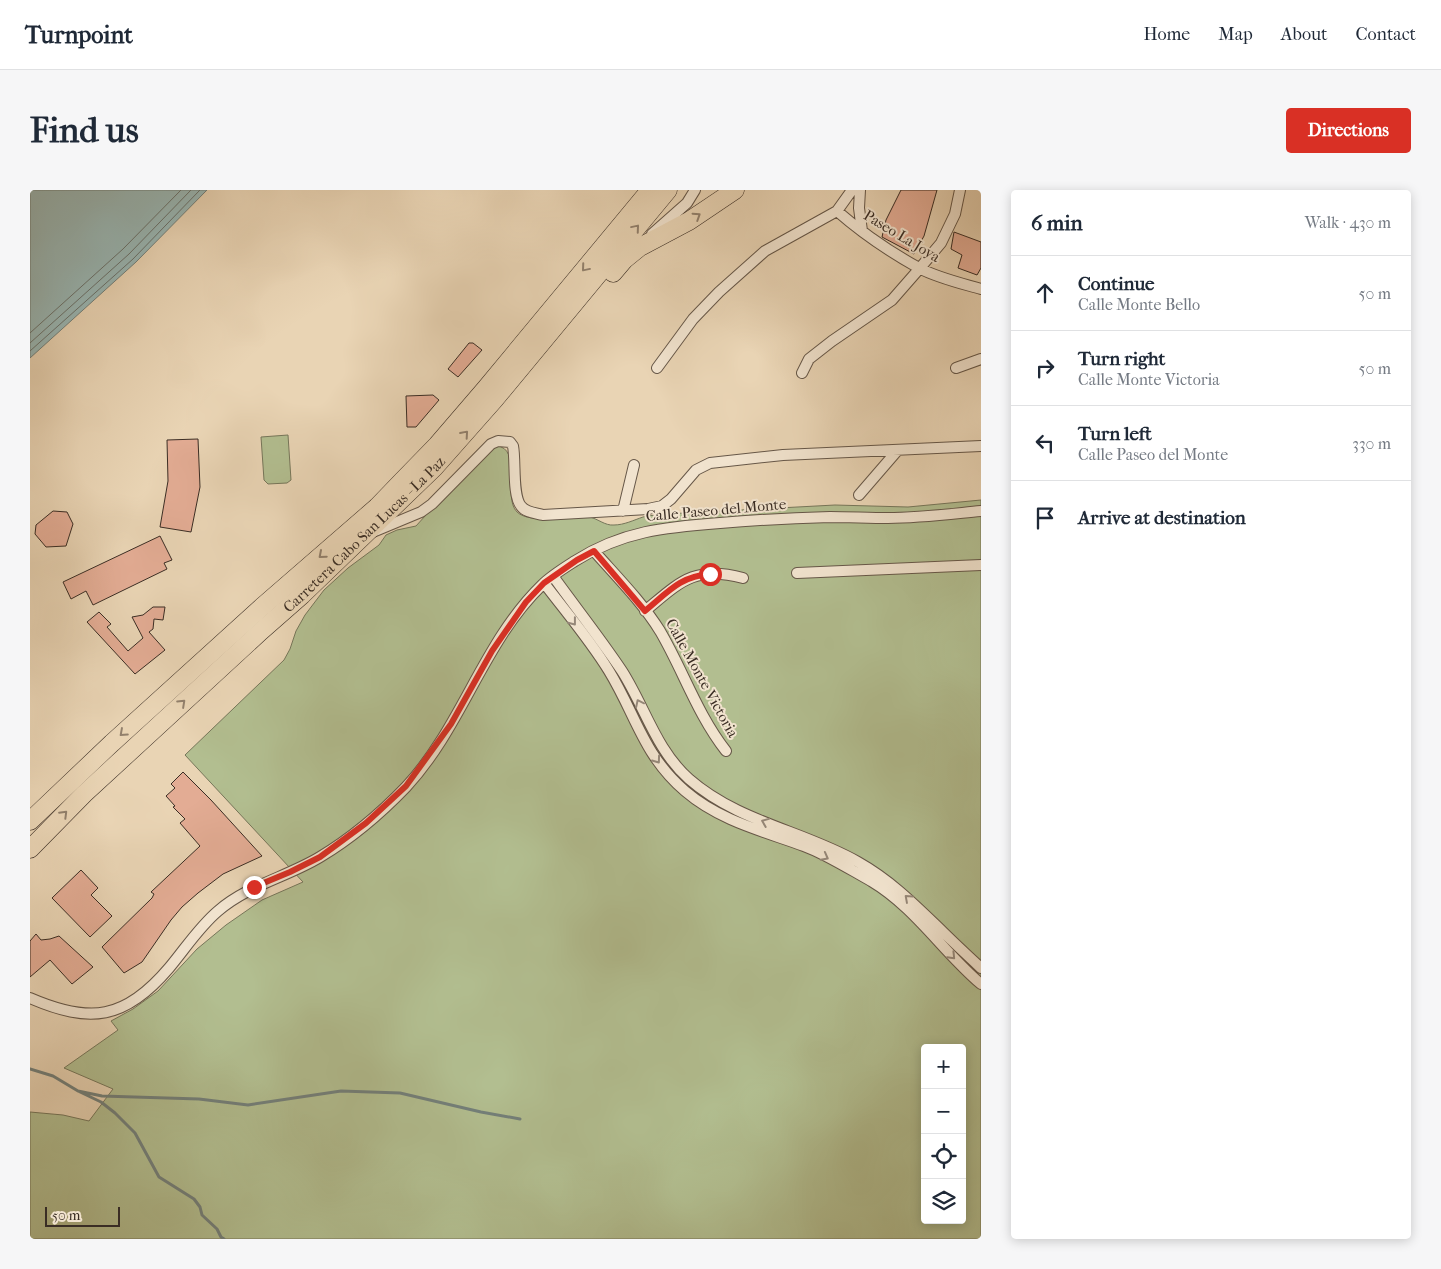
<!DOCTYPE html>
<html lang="en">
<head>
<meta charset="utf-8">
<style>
  body { margin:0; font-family:"IM FELL French Canon",serif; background:#f6f6f7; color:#1f2937 }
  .controls { position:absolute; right:15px; bottom:15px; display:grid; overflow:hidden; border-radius:5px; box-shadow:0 2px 12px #0003 }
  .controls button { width:45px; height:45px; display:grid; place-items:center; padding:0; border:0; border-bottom:1px solid #e0e1e3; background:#fff; color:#1f2937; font:25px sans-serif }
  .scale { position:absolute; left:15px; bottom:12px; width:75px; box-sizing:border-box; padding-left:5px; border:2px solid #3a2d24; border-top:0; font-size:14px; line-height:18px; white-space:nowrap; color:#3a2d24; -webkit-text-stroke:4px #f1e3ce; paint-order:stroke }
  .stop { position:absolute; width:15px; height:15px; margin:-11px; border:4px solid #d93025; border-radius:50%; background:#fff }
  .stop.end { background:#d93025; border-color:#fff; box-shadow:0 1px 5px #0008 }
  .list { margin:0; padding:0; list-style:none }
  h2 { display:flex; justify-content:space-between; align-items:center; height:65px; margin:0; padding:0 20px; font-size:21px }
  h2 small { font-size:16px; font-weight:400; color:#747a83 }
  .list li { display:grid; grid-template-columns:32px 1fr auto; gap:15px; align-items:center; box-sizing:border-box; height:75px; padding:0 20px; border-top:1px solid #e0e1e3 }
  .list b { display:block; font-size:19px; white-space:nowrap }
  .list p { margin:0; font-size:16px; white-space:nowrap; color:#747a83 }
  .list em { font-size:16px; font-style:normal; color:#747a83 }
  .icon { flex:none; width:28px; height:28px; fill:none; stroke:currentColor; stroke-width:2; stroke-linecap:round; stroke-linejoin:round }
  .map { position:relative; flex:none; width:951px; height:1049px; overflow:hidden; border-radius:5px }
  header { display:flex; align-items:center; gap:30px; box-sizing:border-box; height:70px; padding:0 25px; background:#fff; border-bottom:1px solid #e0e1e3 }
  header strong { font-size:24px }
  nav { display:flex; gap:28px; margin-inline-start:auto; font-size:18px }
  .intro { display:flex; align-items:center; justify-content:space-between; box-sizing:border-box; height:120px; padding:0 30px }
  h1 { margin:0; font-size:35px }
  .button { padding:12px 22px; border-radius:5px; background:#d93025; color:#fff; font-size:18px; font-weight:700 }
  main { display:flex; gap:30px; padding:0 30px }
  aside { flex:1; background:#fff; border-radius:5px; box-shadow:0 2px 12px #0003 }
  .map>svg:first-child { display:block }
  .grass { fill:#b2be90; stroke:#76765a; fill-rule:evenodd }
  .water { fill:#99b7b5; stroke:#73807b }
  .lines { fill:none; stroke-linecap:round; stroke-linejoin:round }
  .shore { stroke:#6a726c; stroke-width:1 }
  .stream { stroke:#73807b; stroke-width:3 }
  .building { fill:#e3ac94; stroke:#3a2d24 }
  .minor-casing { stroke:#665748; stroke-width:12 }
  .trunk-casing { stroke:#3a2d24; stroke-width:19 }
  .minor { stroke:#f1e3ce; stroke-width:10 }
  .trunk { stroke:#e9d4b4; stroke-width:18 }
  .oneway { stroke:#92806c }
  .oneway2 { stroke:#968879 }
  .route { stroke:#d93025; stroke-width:6 }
  .labels { text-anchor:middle; stroke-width:4; stroke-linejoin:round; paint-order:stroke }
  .street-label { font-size:15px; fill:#3a2d24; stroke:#f1e3ce }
</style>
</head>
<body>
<header>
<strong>Turnpoint</strong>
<nav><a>Home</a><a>Map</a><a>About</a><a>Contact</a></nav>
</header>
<div class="intro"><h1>Find us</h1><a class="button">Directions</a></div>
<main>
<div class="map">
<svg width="951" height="1049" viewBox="0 0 951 1049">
  <rect width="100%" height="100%" fill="#e9d4b4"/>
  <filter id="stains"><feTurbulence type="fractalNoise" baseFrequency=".004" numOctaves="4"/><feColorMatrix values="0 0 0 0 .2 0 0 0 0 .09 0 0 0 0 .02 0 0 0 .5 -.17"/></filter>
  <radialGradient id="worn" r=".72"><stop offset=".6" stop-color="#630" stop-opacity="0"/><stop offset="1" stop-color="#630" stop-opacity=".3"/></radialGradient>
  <path class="grass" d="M258,245L261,290L257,293L238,294L234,290L231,247Z
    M466,256C493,257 472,307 487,322C501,335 541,325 559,327C567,328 575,336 584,335C594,335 604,330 613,327C621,325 628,325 636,324L805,315L878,317L951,310V1049H0V922L33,925L59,931L83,899L34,878L88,840L81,831L103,819L128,801L167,759L196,735L232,710L273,692L155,565L254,470L260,459L266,441L275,425L294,400L318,378L349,355L356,345L367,340L386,336L434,283ZM895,858H932V1030H895Z"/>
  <path class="water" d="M0,0H177L106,72L0,168Z"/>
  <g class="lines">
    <path class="shore" d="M0,143L93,59L151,0
      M0,153L99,64L161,0
      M0,161L103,69L170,0"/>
    <path class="stream" d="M0,879L23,886L48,901L71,912L85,923L105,943L129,987L164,1009L170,1017L172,1025L187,1039L191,1047L194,1049
      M48,901L72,906L169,909L218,915L311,901L370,903L451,922L490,929"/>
  </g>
  <path class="building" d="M871,0H907L894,46L884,64L852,47L856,30Z
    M924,42L951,52V78L947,85L928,78L932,65L921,59Z
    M439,153H443L452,160L428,187L418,179Z
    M403,205L409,210L386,237H377L376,206Z
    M168,249L170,297L161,342L130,337L138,291L137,250Z
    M23,321L37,322L43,334L36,356L16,357L5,344L6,335Z
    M130,346L142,370L134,373L137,379L63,415L56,401L41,409L33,392Z
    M123,417H135L133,430L124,429L123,439L119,442L135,460L105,484L57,432L69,422L81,434L77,437L98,461L113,448L102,427L113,425Z
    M153,582L181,610L232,666L193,684L168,703L152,717L141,730L112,772L94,783L72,757L122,708L124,704L121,702L170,656L150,633L155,629L143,617L145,616L136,606L145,598L141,594Z
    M51,680L68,698L61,705L82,726L60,747L22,708Z
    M6,744L11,750L20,749L29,746L63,777L42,794L20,770L0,787V751Z"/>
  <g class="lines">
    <g class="minor-casing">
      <path id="minor" d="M822,0L807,21C831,42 860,62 889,78C908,88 930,93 951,99
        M830,0L829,18L832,41
        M622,44L657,13L665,0
        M627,178L663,129L689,102L735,61L807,21
        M926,178L951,169
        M772,183L779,169L802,151L862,110L890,78L911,53L925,24L930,0
        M829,305L867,261
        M593,321L604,275
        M343,342L391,322L402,314L461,254L468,251L480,252L483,256C486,271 482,305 491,316C496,323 506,323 513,325L618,319L632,316L641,309L666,280L680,273L753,265L951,256
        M564,361C587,387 612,412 630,441C653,480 667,524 696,561
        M767,383L951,375
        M523,386C546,418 570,448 592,481C615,517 626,560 659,589C708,632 774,641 828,672C860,690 884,714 910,739C923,752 937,765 951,778
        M514,393C536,422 560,450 579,481C606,525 613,565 655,601C690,631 733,641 774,656C796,664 821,680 841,691C885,717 913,762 951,794
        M615,421C650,392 664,375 713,388
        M0,808C60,834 95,830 139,778C155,759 169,737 188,721C218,695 257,687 290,667C320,649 352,622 376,597C432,537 453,452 512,395C521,386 534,378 545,371C592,341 636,337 690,333C726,330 763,328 800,327C819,327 839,328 858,328C889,328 920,324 951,321"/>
    </g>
    <g class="trunk-casing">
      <g id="trunk">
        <path d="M583,83L594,70L610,57L659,31L705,0"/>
        <path d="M0,631L82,553L233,416L347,317L372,291L407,255L456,198L620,0"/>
        <path id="s1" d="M0,659L54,604L230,442L272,405L404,278L465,209L638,0"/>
      </g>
    </g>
    <use href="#minor" class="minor"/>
    <use href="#trunk" class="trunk"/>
  </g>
  <defs><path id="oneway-chevron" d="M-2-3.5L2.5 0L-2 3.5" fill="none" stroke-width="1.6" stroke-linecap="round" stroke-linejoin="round" transform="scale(1.25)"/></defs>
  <g class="oneway">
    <use href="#oneway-chevron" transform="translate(667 26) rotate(-33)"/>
    <use href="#oneway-chevron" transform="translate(606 38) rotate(-50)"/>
    <use href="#oneway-chevron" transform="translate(555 78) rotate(130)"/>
    <use href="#oneway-chevron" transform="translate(435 244) rotate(-49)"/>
    <use href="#oneway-chevron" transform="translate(292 365) rotate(139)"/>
    <use href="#oneway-chevron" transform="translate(152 513) rotate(-43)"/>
    <use href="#oneway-chevron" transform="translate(93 543) rotate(138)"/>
    <use href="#oneway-chevron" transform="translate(34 624) rotate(-45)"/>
  </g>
  <g class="oneway2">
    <use href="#oneway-chevron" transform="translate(543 432) rotate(52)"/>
    <use href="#oneway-chevron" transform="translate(609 513) rotate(-116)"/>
    <use href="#oneway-chevron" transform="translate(627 570) rotate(54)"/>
    <use href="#oneway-chevron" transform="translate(735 632) rotate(-158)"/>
    <use href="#oneway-chevron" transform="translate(795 667) rotate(28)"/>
    <use href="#oneway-chevron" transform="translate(878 708) rotate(-138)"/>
    <use href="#oneway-chevron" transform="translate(922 766) rotate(46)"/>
  </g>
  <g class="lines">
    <path class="route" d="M224,697L260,682L290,667L336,633L376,596L421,534L462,461L496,412L514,393L547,370L564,361L615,421C637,403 650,386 680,384"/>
  </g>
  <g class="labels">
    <g class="street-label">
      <text transform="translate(872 46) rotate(31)" y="5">Paseo La Joya</text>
      <text transform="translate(686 320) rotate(-5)" y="5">Calle Paseo del Monte</text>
      <text dy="5" stroke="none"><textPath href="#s1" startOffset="459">Carretera Cabo San Lucas - La Paz</textPath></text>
      <text transform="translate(672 488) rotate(61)" y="5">Calle Monte Victoria</text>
    </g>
  </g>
  <rect width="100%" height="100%" filter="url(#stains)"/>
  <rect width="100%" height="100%" fill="url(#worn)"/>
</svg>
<div class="controls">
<button>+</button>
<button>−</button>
<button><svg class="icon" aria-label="locate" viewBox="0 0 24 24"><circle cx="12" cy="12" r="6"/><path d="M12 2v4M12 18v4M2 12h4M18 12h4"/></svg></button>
<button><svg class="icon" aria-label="layers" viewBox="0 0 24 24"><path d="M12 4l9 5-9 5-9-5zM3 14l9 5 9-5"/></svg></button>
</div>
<div class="scale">50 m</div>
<div class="stop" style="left:680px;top:384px"></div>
<div class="stop end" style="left:224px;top:697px"></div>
</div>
<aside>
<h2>6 min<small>Walk · 430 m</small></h2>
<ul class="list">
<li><svg class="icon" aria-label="ahead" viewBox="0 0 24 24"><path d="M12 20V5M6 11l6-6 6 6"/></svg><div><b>Continue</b><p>Calle Monte Bello</p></div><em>50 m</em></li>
<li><svg class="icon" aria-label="right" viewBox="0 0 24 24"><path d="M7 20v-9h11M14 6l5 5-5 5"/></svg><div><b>Turn right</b><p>Calle Monte Victoria</p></div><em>50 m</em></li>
<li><svg class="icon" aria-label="left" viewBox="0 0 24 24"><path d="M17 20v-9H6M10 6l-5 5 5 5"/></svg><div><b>Turn left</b><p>Calle Paseo del Monte</p></div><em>330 m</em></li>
<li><svg class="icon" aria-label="arrive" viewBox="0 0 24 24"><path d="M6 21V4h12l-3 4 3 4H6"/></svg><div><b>Arrive at destination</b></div></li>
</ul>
</aside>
</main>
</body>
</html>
